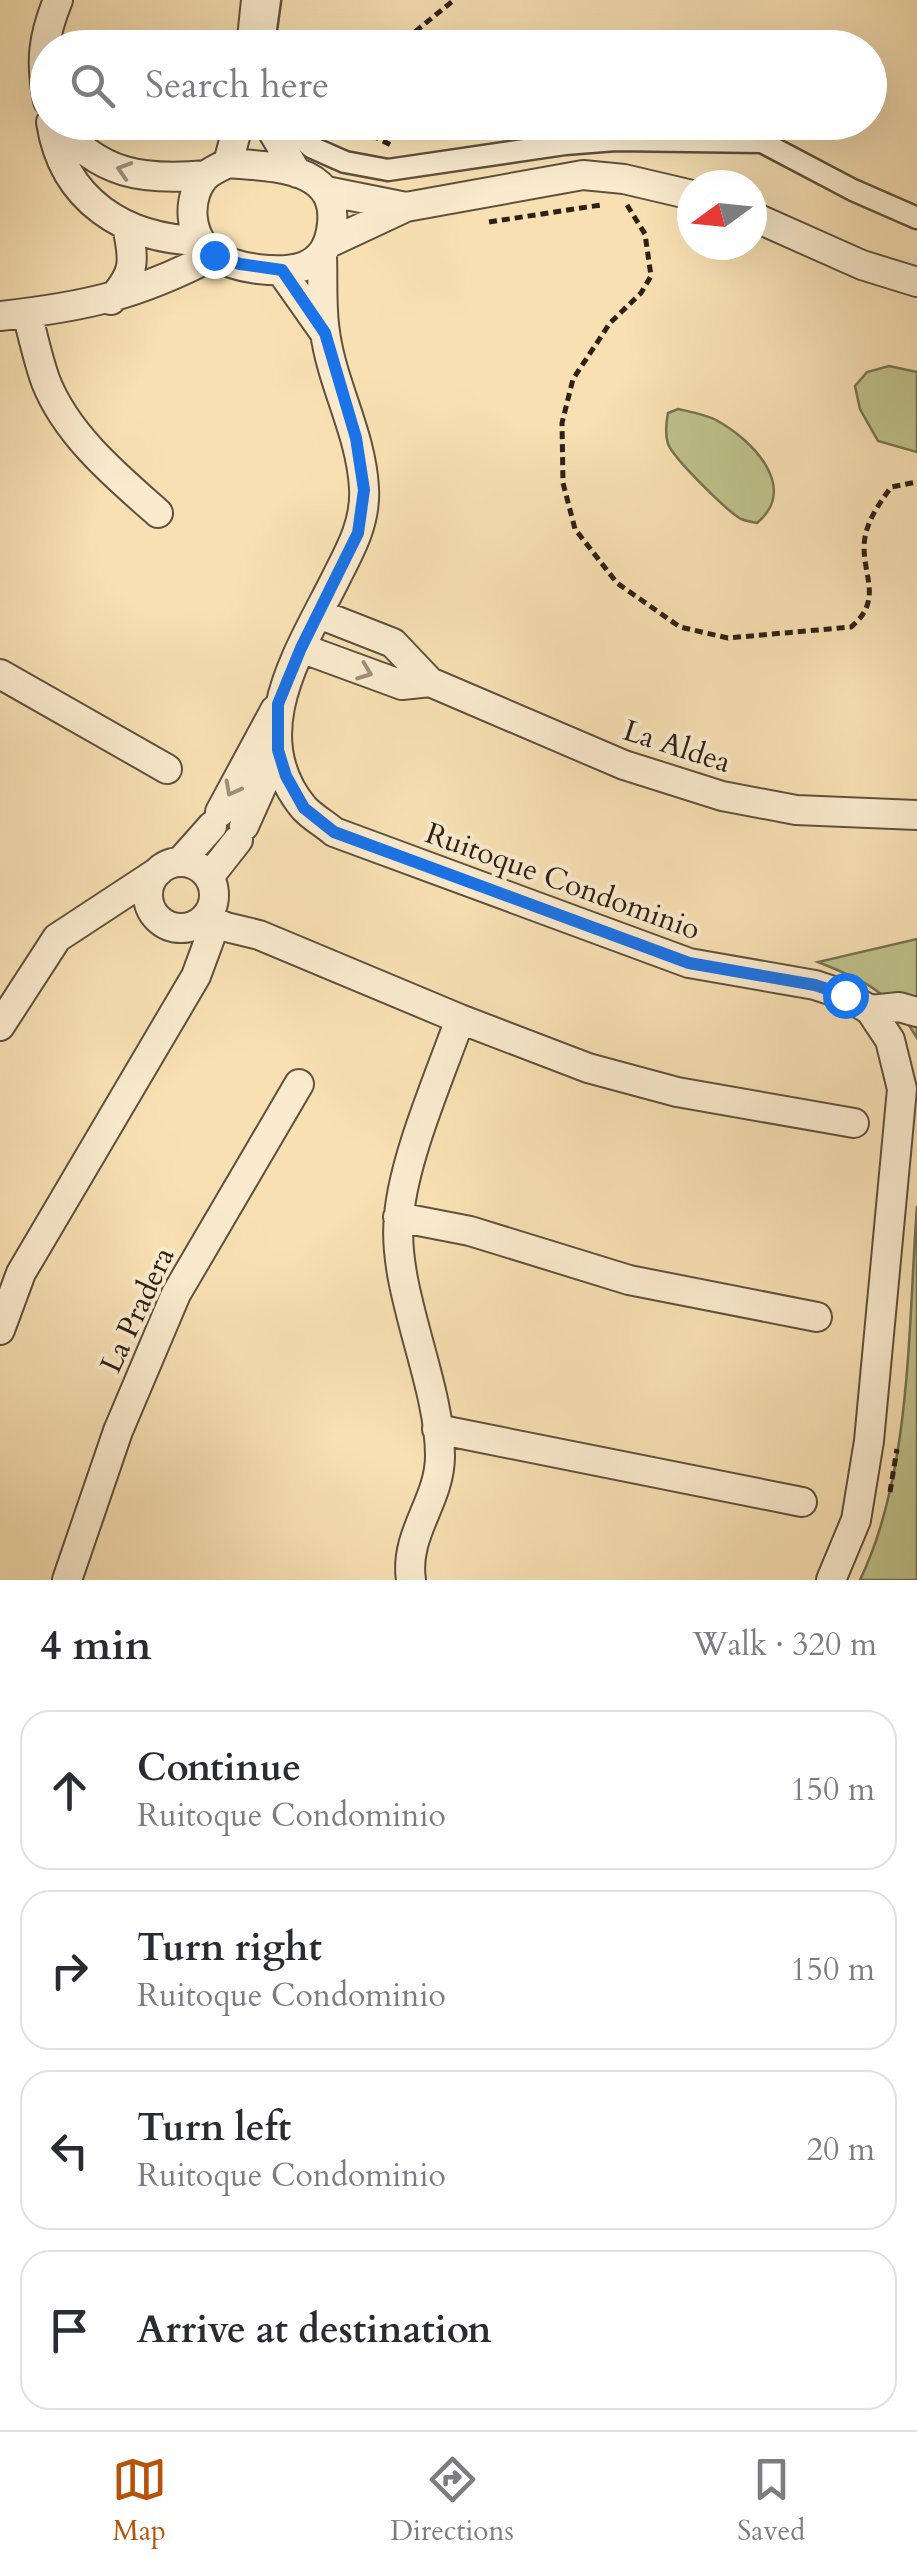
<!DOCTYPE html>
<html lang="en">
<head>
<meta charset="utf-8">
<style>
  body { margin:0; font-family:Cardo,serif; background:#f7f7f7; color:#2b2b33 }
  .compass { position:absolute; left:677px; top:170px; width:90px; height:90px; border-radius:50%; background:#fff; box-shadow:0 10px 40px #0002; rotate:255deg }
  .stop { position:absolute; width:30px; height:30px; margin:-22px; border:8px solid #1a73e8; border-radius:50%; background:#fff }
  .stop.end { background:#1a73e8; border-color:#fff; box-shadow:0 2px 10px #0008 }
  .list { margin:0; padding:0; list-style:none }
  h2 { display:flex; justify-content:space-between; align-items:center; height:130px; margin:0; padding:0 40px; font-size:42px }
  h2 small { font-size:32px; font-weight:400; color:#7c7c81 }
  .list li { display:grid; grid-template-columns:65px 1fr auto; gap:30px; align-items:center; box-sizing:border-box; height:160px; margin:0 20px 20px; padding:0 20px; border:2px solid #e1e1e2; border-radius:30px }
  .list b { display:block; font-size:38px; white-space:nowrap }
  .list p { margin:0; font-size:32px; white-space:nowrap; color:#7c7c81 }
  .list em { font-size:32px; font-style:normal; color:#7c7c81 }
  .icon { flex:none; width:55px; height:55px; fill:none; stroke:currentColor; stroke-width:2; stroke-linecap:round; stroke-linejoin:round }
  .map { position:relative; flex:none; width:917px; height:1580px; overflow:hidden }
  .search { position:absolute; background:#fff; box-shadow:0 10px 40px #0002; left:30px; right:30px; top:30px; height:110px; display:flex; align-items:center; gap:25px; box-sizing:border-box; padding:0 35px; border-radius:55px; color:#7c7c81; font-size:38px }
  .sheet { height:850px; background:#fff }
  nav { display:flex; justify-content:space-around; align-items:center; box-sizing:border-box; height:140px; border-top:2px solid #e1e1e2; background:#fff; font-size:28px; color:#7c7c81 }
  nav a { display:grid; justify-items:center; gap:5px }
  nav .on { color:#b45309 }
  .map>svg:first-child { display:block }
  .green { fill:#bfc28b; stroke:#767251; stroke-width:2.5 }
  .lines { fill:none; stroke-linecap:round; stroke-linejoin:round }
  .pedestrian-casing { stroke:#5f513e; stroke-width:25 }
  .minor-casing { stroke:#5f513e; stroke-width:32 }
  .path { stroke:#2c2117; stroke-width:5; stroke-dasharray:8 5; stroke-linecap:butt }
  .pedestrian { stroke:#faebce; stroke-width:20 }
  .minor { stroke:#faebce; stroke-width:28 }
  .oneway { stroke:#9d907c }
  .route { stroke:#1a73e8; stroke-width:12 }
  .labels { text-anchor:middle; stroke-width:8; stroke-linejoin:round; paint-order:stroke }
  .street-label { font-size:30px; fill:#2c2117; stroke:#faebce }
</style>
</head>
<body>
<div class="map">
<svg width="917" height="1580" viewBox="0 0 917 1580">
  <rect width="100%" height="100%" fill="#f8e0b3"/>
  <filter id="stains"><feTurbulence type="fractalNoise" baseFrequency=".002" numOctaves="4"/><feColorMatrix values="0 0 0 0 .2 0 0 0 0 .09 0 0 0 0 .02 0 0 0 .5 -.17"/></filter>
  <radialGradient id="worn" r=".72"><stop offset=".6" stop-color="#630" stop-opacity="0"/><stop offset="1" stop-color="#630" stop-opacity=".3"/></radialGradient>
  <path class="green" d="M889,366L917,372V452L878,441L860,409L855,386L867,372Z
    M678,409C691,412 704,414 716,420C751,439 800,487 757,523C752,522 746,521 741,519C727,511 674,459 668,444C665,434 666,423 668,413Z
    M917,939V1038C889,991 867,982 818,962Z
    M917,1206V1580H860C912,1472 908,1325 917,1206Z"/>
  <g class="lines">
    <g class="pedestrian-casing">
      <path id="pedestrian" d="M265,36L270,0
        M284,122L311,147L345,162L388,170L565,144L616,140L762,142L853,190L917,218"/>
    </g>
    <g class="minor-casing">
      <path id="minor" d="M251,48L256,0
        M48,101C40,62 43,37 58,0
        M51,122C63,201 125,239 200,241
        M56,122C99,175 143,181 207,175
        M267,122L297,173
        M228,163C274,167 343,166 331,231C328,247 321,259 305,266C281,275 236,269 214,255C188,239 185,194 208,174C213,170 222,166 228,163Z
        M228,163L239,122
        M326,191L406,207
        M752,216L862,265L917,282
        M329,243L406,207L583,175L624,179L692,195
        M322,255C323,280 321,307 325,332C332,385 361,433 364,488C366,520 352,547 338,574C303,646 241,733 304,808C312,817 325,824 334,832L689,963L815,985L845,995L870,1010L890,1040L902,1089L869,1441L856,1520L831,1580
        M281,271L324,332
        M111,300C135,273 135,262 127,227
        M27,313C33,336 38,360 46,382C67,435 116,476 158,513
        M0,316C84,307 138,295 214,255
        M319,614L393,643L430,682L624,765L722,796L796,810L917,815
        M301,648L402,685L430,682
        M0,674L167,769
        M220,812L275,710
        M244,826L278,750
        M180,862L212,826
        M148 895a33 33 0 1 1 66 0a33 33 0 1 1-66 0Z
        M209,877L238,840
        M205,918L226,927L259,935L460,1019L588,1068L677,1092L854,1123
        M870,1010L899,1007L917,1012
        M0,1026L57,938L159,871
        M398,1217L470,1231L629,1280L817,1317
        M0,1330L21,1273L196,976L210,938L203,920
        M437,1429L802,1502
        M67,1580L118,1431L176,1294L299,1084
        M411,1580C404,1534 440,1501 440,1456C440,1381 391,1289 399,1216C404,1157 440,1076 460,1019"/>
    </g>
    <path class="path" d="M395,48L454,0
      M368,122L373,136L391,145
      M627,205L645,234L651,276L641,293L610,323L573,379L562,423L563,483L575,529L617,583L680,627L728,638L851,627C886,598 859,572 865,537C869,517 880,503 891,487L917,482
      M489,222L601,205
      M890,1492L897,1449"/>
    <use href="#pedestrian" class="pedestrian"/>
    <use href="#minor" class="minor"/>
  </g>
  <defs><path id="oneway-chevron" d="M-2-3.5L2.5 0L-2 3.5" fill="none" stroke-width="1.6" stroke-linecap="round" stroke-linejoin="round" transform="scale(2.5)"/></defs>
  <g class="oneway">
    <use href="#oneway-chevron" transform="translate(124 170) rotate(-163)"/>
    <use href="#oneway-chevron" transform="translate(365 672) rotate(21)"/>
    <use href="#oneway-chevron" transform="translate(232 789) rotate(118)"/>
  </g>
  <g class="lines">
    <path class="route" d="M214,255L240,264L282,270L325,333L356,438L364,490L358,533L301,648L278,704V750L286,776L304,808L334,832L689,963L815,985L845,995"/>
  </g>
  <g class="labels">
    <g class="street-label">
      <text transform="translate(677 746) rotate(18)" y="10">La Aldea</text>
      <text transform="translate(563 881) rotate(20)" y="10">Ruitoque Condominio</text>
      <text transform="translate(137 1310) rotate(-65)" y="10">La Pradera</text>
    </g>
  </g>
  <rect width="100%" height="100%" filter="url(#stains)"/>
  <rect width="100%" height="100%" fill="url(#worn)"/>
</svg>
<svg class="compass" viewBox="-18 -18 36 36"><path d="M0-13l5 13h-10z" fill="#e53935"/><path d="M0 13l5-13h-10z" fill="#7c7c81"/></svg>
<div class="stop" style="left:845px;top:995px"></div>
<div class="stop end" style="left:214px;top:255px"></div>
<div class="search"><svg class="icon" aria-label="search" viewBox="0 0 24 24"><circle cx="10" cy="10" r="6"/><path d="M15 15l6 6"/></svg>Search here</div>
</div>
<section class="sheet">
<h2>4 min<small>Walk · 320 m</small></h2>
<ul class="list">
<li><svg class="icon" aria-label="ahead" viewBox="0 0 24 24"><path d="M12 20V5M6 11l6-6 6 6"/></svg><div><b>Continue</b><p>Ruitoque Condominio</p></div><em>150 m</em></li>
<li><svg class="icon" aria-label="right" viewBox="0 0 24 24"><path d="M7 20v-9h11M14 6l5 5-5 5"/></svg><div><b>Turn right</b><p>Ruitoque Condominio</p></div><em>150 m</em></li>
<li><svg class="icon" aria-label="left" viewBox="0 0 24 24"><path d="M17 20v-9H6M10 6l-5 5 5 5"/></svg><div><b>Turn left</b><p>Ruitoque Condominio</p></div><em>20 m</em></li>
<li><svg class="icon" aria-label="arrive" viewBox="0 0 24 24"><path d="M6 21V4h12l-3 4 3 4H6"/></svg><div><b>Arrive at destination</b></div></li>
</ul>
</section>
<nav>
<a class="on"><svg class="icon" aria-label="map" viewBox="0 0 24 24"><path d="M3 6l6-2 6 2 6-2v14l-6 2-6-2-6 2zM9 4v14M15 6v14"/></svg>Map</a>
<a><svg class="icon" aria-label="directions" viewBox="0 0 24 24"><path d="M12 3l9 9-9 9-9-9zM9 14v-3h6M13 9l2 2-2 2"/></svg>Directions</a>
<a><svg class="icon" aria-label="saved" viewBox="0 0 24 24"><path d="M7 4h10v16l-5-4-5 4z"/></svg>Saved</a>
</nav>
</body>
</html>
